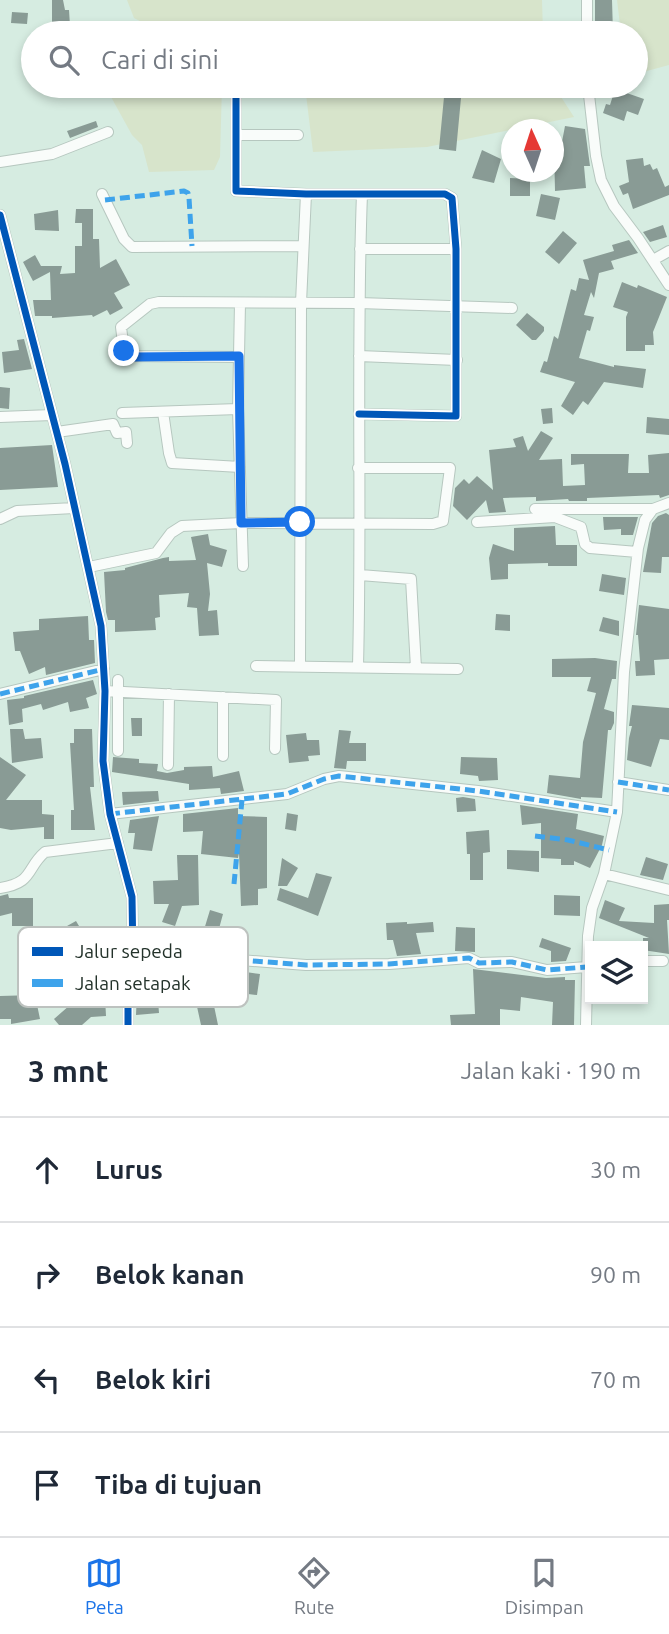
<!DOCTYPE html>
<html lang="id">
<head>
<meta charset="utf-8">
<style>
  body { margin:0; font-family:Ubuntu,sans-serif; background:#f6f6f7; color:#1f2937 }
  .controls { position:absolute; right:21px; bottom:21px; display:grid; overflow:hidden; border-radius:0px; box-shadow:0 4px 10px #0003 }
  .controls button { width:63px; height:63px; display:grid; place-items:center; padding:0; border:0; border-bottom:2px solid #e0e1e3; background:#fff; color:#1f2937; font:35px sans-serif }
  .compass { position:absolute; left:501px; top:119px; width:63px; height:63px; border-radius:50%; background:#fff; box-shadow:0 4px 10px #0003; rotate:357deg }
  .stop { position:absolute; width:21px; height:21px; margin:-16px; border:5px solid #1a73e8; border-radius:50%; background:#fff }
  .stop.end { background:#1a73e8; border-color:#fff; box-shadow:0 2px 7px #0008 }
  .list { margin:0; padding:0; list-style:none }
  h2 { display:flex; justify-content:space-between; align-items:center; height:91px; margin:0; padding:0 28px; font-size:30px }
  h2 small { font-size:23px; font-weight:400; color:#747a83 }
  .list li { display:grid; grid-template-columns:46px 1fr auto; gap:21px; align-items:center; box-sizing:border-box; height:105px; padding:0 28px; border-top:2px solid #e0e1e3 }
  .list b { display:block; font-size:26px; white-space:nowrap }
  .list em { font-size:23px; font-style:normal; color:#747a83 }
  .icon { flex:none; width:38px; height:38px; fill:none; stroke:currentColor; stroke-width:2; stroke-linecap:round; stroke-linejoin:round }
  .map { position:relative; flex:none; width:669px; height:1025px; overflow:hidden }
  .search { position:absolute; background:#fff; box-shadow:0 4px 10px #0003; left:21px; right:21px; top:21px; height:77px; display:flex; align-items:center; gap:18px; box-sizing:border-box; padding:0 24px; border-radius:38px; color:#747a83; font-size:26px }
  .sheet { height:511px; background:#fff }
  nav { display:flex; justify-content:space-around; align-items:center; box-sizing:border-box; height:98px; border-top:2px solid #e0e1e3; background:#fff; font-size:19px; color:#747a83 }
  nav a { display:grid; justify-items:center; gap:4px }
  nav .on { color:#1a73e8 }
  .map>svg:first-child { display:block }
  .green { fill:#d7e4cb }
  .building { fill:#899b95 }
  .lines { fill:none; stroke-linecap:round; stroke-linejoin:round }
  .minor-casing { stroke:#b6c7bf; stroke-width:12 }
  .minor { stroke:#f9fcfa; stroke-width:10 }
  .quiet { stroke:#3ea3eb; stroke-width:5; stroke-dasharray:10 5; stroke-linecap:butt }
  .cycleway-casing { stroke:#fff; stroke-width:11 }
  .cycleway { stroke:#0057b8; stroke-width:7 }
  .route { stroke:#1a73e8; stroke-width:9 }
  .key { fill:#fff; stroke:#bdc2bf; stroke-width:2 }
  .key-label { font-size:19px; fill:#23322a }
</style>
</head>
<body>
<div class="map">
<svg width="669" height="1025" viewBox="0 0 669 1025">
  <rect width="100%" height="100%" fill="#d6ece1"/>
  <path class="green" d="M127,0H542L543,33H163L134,18Z
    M617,0H669V65L636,74V33H621Z
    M105,86H222L220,157L214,170L149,172L142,145L132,135Z
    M305,86H554L574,117L427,147L313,152Z"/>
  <path class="building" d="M52,0H63L65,10H69L70,26L52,27Z
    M595,0H612L613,33H595Z
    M12,12L28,13L27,24L11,23Z
    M458,86H504L503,97L458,96Z
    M552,86H580L581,96H553Z
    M615,89L644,99L638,115L627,111L624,121L603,113L606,104L610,105Z
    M444,97L461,98L456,151L439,149Z
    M96,121L98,127L70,138L67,131Z
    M565,126L585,129L590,166H584L586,188L555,191L554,147H561Z
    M482,150L501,159L494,183L472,178Z
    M643,158L644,166L650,164L653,170L657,168L665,187L669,185V195L633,209L628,193L623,195L619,186L629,182L626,160Z
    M510,178L530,179V196H510Z
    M541,194L560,198L555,220L536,216Z
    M76,209H93V239H99L100,268L116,259L130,285L114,293L123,308L110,315L107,310L93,317L92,315L52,318V316H35L33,300H51L50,272L33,281L23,262L35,255L41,266H62L60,274L75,273V246H82V223H75Z
    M58,210L59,231L35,230L34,214Z
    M663,225L667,237L650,242L643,232Z
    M563,231L577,243L559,264L545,252Z
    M629,240L638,253L611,261L614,269L599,273L594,298L591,292L584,315L594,317L590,331L587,330L579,358L614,367V365L646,369L643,388L604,382L588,405L583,401L573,415L561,406L575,382L540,372L544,361L547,362L554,336L558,339L571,289L576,291L579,278L589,280L583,260L614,251L612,245Z
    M622,282L637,288L638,285L667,297L653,332L654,345H645V351H626V317L628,312L613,307Z
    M527,313L544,327V331L536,340H532L516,325Z
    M24,339L32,369L4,373L2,352L19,350L17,340Z
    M0,387L10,388L9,409L0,408Z
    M552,408L553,423L543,424L541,409Z
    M647,417L669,419V435L646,433Z
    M541,431L553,438L539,460L562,459L563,486L585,485L584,464L571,465V454H629L628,473H649L648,455L669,453V495L660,498L659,495L587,498V501H569L568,499L536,501V497L503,498L506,512L489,513L486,500L467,520L453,506L455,488L464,479L469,484L477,476L493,490L489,450L516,447L513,439L523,436L528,451Z
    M52,445L58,487L0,490V448Z
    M666,513L669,515V557H662L661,573L643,572L652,523L658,516Z
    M603,517H638L633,535H621V529L604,530Z
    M555,526L556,545H577V566H548V563L508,564V579L491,580L489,558L493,544L514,551V528Z
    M208,534L210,545L227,550L222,567L207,563L210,594L208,611L217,610L219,635L199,636L197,608L187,607L189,593L159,595L160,617L155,618L156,630L115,632V620H108L106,612L104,572L125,570V568L163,558L169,557V561L196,560L191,537Z
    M602,574L626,578L624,595L599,591Z
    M639,605L669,609V659L654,660L655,675L636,676L635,661H640L638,635H636Z
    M496,614L510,615V631L495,630Z
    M88,616L89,640H94L95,663L46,675L45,667L29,674L20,651H15L13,632L39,630V619Z
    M603,617L619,621V636L599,631Z
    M595,658L617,661L616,679H612L604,709L614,712V723L611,730H608L602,798L581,797V799L547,793L549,775L580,778L583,742L596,693L587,691L591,677H552V659Z
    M93,680L97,694L86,698L89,708L70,712L68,702L43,710L41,704L22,709L23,722L9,725L7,700L24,698V696Z
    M632,705L669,708V740L660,739L651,767L627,760L629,738L632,726H629Z
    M131,718H142V736H132Z
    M10,729H23L25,739L41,738L43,758L12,763Z
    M74,729H92L94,787H90L95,830H71V810H74L70,743H74Z
    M339,730L351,731L349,743H366V761H347L346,769L334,768Z
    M306,733L307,740H319L320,755L308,756L309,761L289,763L286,735Z
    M0,757L26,775L6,800H42V814L54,815V839H44V827L11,830L0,828Z
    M113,757L139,759V763L158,764L157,771L167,773L184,770V767L212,766L213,777L239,771L244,791L221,794L220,788L189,790V784L112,772Z
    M461,757L497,758L498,780L479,781L478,776L460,774Z
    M158,791L159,801L123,805L122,792Z
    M463,797L475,799L476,811L457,812L456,798Z
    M520,805L578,814L576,829L604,836L602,845L590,868L574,861V865H561V859L541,858V823L522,825Z
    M238,808V816L267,817V888L258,889V905L241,906L239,853L238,858L201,854L203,831L183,832V814Z
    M287,813L298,815L296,831L285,829Z
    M159,816L152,851L133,849L135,833H128L130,820Z
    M489,830L490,852L483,853V880H470V854H467L466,832Z
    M507,850L539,851V872L507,869Z
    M177,855H198L199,905L182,906L175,926L162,922L169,904H154L153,881L178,880Z
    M646,857L668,864L663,880L640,875Z
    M282,858L298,868L287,886H278Z
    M316,873L332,877L318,916L277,900L280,888L308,898Z
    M8,894L9,898H33V926H12V913L0,916V896Z
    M554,895L580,896V916L554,915Z
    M605,900L625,908L619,921L654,923V905L669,904V920H667L669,954L643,950V938H649L599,918Z
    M210,910L223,914L217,936L203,933Z
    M76,921L85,936L112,945L106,963L67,948L76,977L96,993L111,973L123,982L122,991L113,1003L105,997L106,1016L91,1017L82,1025H59L54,1019L70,1005L55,993L71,973L50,975L49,970H42L40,946L65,943L58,931Z
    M407,922V924L433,922L434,932L416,933L421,954L397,956L393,940H387L386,923Z
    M456,927L475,928V952L455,951Z
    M542,938L571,948L566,961L551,962V951L539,947Z
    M176,966V988H157L159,1013L136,1015L137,992L140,994V967Z
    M473,969L546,978L565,977V980H575L574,1025H552L553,1002L521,997L520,1011L500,1009V1025H451L450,1015L475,1014Z
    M232,970L260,974L257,995L216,990L217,1000L213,1001L218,1025H201L196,1002H194L193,984L231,981Z
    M35,995L40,1019L11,1024V1019H0V996Z"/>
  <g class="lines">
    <g class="minor-casing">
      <path id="minor" d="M587,0V33
        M236,86V191L306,194H445L452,198L456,249V416L359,414
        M588,86L596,156L601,180L614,206L638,238L669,285
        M237,135H298
        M0,162L52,154L108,132
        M102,194L124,239L132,247L303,246
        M0,215L65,464L101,626L105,691L103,761L110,814L132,897L133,959L128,1007V1025
        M360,249H456
        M653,260L669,251
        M240,303L238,409L243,566
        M359,356L457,360
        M239,357L127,356L124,351L121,327L150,304L159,302L359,303L512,308
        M163,412L169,453L172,463L240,467
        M122,413L238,409
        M0,417L52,415
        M57,432L113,424L117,433L126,432L127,443
        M535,509H653L669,503
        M0,519L17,511L74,508
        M477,522L555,517L581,527L585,544L590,548L637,552
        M89,567L156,553L171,533L182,526L241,523L433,524L443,521L450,468H358
        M360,575L411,579L416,668
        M256,666L458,669
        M300,666L301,303L306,194
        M358,666C362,509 356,351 362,194
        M118,680V751
        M105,691L276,700L275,749
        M0,694L104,669
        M223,756V697
        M168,765L169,694
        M618,782L669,790
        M110,814L287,794L324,779L339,776L478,791L617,812
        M604,874L669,890
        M0,888C34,883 26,868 45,852L118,843
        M133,959L201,957L306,965L389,964L469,958L479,963L512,962L547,970L587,967
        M643,961H663
        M586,1025L588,936L592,908L604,874L617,812L624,672L638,548L645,520L653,509"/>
    </g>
    <use href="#minor" class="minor"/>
    <path class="quiet" d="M105,200L184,191L188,193L189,198L192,246
      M0,694L104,669
      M618,782L669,790
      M110,814L287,794L324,779L339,776L478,791L617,812
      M535,836L568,840L609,850
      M234,884L242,800
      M133,959L201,957L306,965L389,964L469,958L479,963L512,962L547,970L587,967"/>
    <g class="cycleway-casing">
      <path id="cycleway" d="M236,86V191L306,194H445L452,198L456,249V416L359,414
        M0,215L65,464L101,626L105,691L103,761L110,814L132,897L133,959L128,1007V1025"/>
    </g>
    <use href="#cycleway" class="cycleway"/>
  </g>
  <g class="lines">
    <path class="route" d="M124,351L127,356L131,357L239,356L241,523L300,522"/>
  </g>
  <rect x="18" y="927" width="230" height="80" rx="10" class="key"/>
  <rect x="32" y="947" width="31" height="9" fill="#0057b8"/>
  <rect x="32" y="979" width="31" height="8" fill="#3ea3eb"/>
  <g class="key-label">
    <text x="75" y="958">Jalur sepeda</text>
    <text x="75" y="990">Jalan setapak</text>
  </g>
</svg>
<div class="controls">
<button><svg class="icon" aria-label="layers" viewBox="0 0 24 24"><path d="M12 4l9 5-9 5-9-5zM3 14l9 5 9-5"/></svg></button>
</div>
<svg class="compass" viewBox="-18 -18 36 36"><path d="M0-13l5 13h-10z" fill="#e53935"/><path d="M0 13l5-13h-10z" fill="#747a83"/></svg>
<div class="stop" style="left:300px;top:522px"></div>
<div class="stop end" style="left:124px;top:351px"></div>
<div class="search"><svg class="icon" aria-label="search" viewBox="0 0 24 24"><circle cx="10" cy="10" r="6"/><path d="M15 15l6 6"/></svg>Cari di sini</div>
</div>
<section class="sheet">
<h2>3 mnt<small>Jalan kaki · 190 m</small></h2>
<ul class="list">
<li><svg class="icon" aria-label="ahead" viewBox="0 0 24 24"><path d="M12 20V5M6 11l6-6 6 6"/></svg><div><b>Lurus</b></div><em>30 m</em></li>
<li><svg class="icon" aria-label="right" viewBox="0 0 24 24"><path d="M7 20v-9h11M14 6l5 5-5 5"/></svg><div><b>Belok kanan</b></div><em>90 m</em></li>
<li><svg class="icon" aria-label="left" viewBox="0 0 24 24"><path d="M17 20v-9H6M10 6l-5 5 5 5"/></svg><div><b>Belok kiri</b></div><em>70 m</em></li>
<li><svg class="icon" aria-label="arrive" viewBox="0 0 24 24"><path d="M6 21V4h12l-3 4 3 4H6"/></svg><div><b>Tiba di tujuan</b></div></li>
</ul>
</section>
<nav>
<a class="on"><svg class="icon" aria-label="map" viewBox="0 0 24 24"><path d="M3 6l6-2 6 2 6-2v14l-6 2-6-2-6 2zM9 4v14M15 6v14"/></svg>Peta</a>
<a><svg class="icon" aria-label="directions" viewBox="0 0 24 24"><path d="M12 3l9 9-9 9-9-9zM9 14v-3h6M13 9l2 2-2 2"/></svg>Rute</a>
<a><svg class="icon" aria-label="saved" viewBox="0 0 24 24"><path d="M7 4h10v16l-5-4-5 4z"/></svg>Disimpan</a>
</nav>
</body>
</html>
